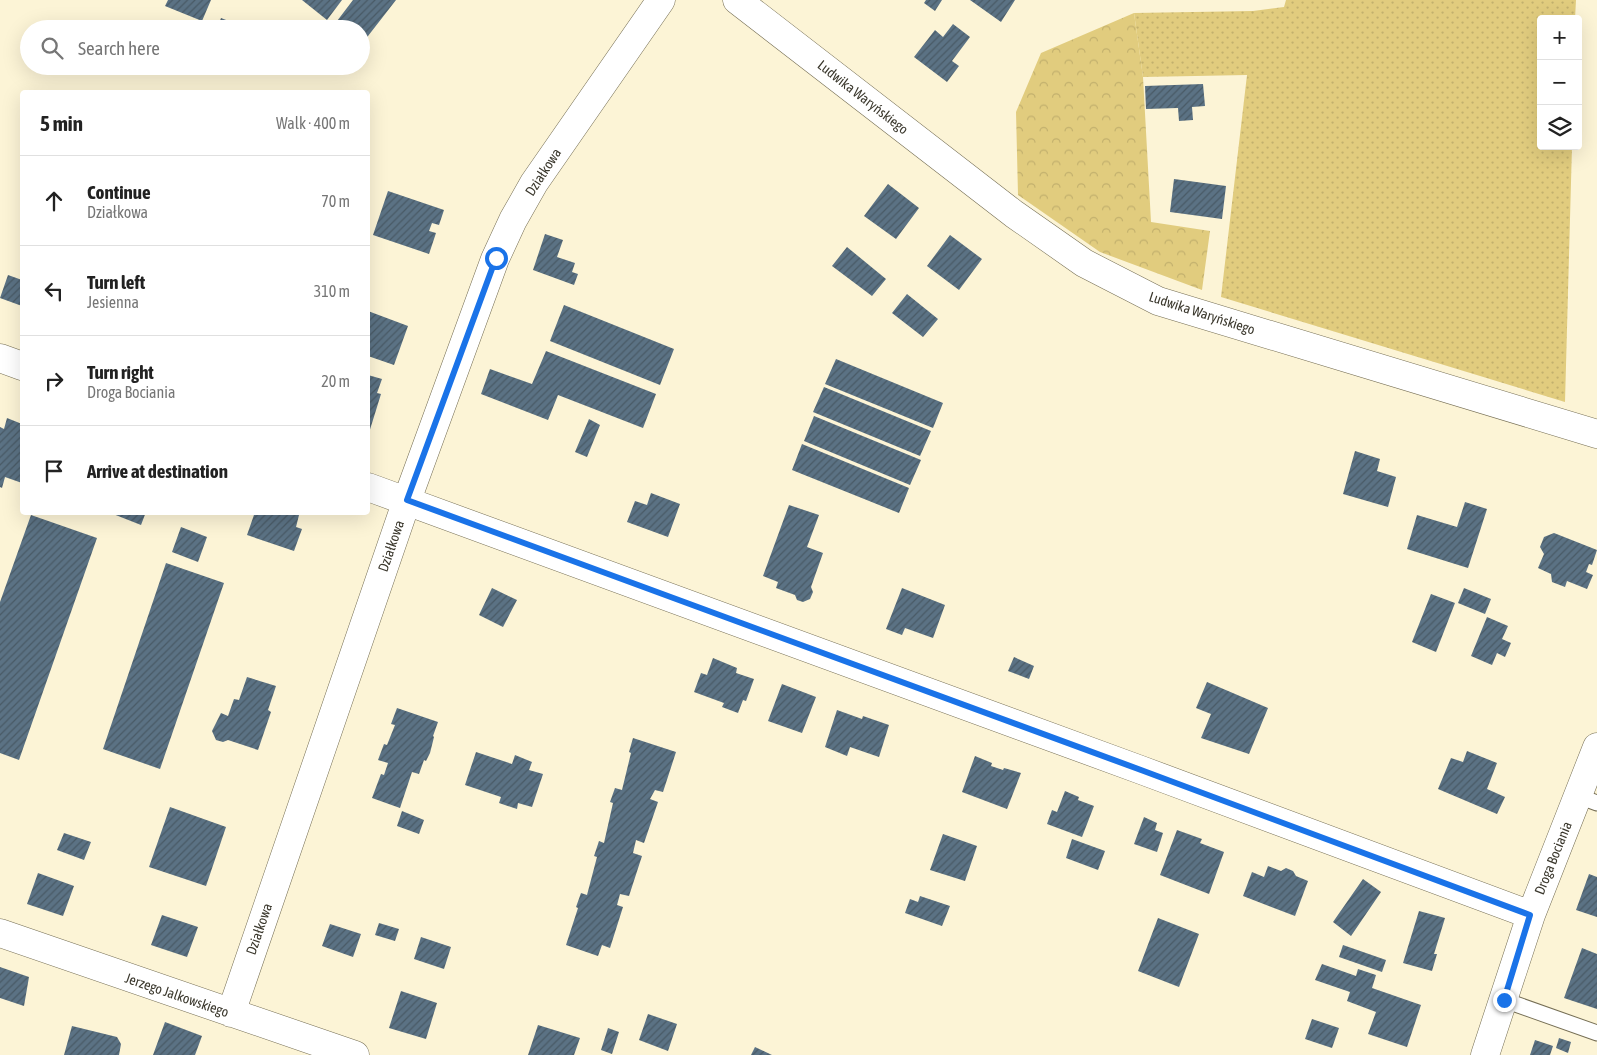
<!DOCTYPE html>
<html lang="en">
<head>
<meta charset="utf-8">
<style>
  body { margin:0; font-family:"Asap Condensed",sans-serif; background:#f2f2f2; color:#222 }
  .controls { position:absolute; right:15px; top:15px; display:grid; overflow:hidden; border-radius:5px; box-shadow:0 5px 20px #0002 }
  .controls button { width:45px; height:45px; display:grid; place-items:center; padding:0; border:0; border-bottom:1px solid #e0e0e0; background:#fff; color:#222; font:25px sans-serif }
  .stop { position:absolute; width:15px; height:15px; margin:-11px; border:4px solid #1a73e8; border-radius:50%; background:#fff }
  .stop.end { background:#1a73e8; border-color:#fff; box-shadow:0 1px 5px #0008 }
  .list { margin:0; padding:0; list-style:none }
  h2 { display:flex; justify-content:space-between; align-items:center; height:65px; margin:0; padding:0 20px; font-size:21px }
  h2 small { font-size:16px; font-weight:400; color:#767676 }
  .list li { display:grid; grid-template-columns:32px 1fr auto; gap:15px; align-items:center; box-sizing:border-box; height:90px; padding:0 20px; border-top:1px solid #e0e0e0 }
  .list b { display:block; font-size:19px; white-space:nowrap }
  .list p { margin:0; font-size:16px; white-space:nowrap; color:#767676 }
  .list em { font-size:16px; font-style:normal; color:#767676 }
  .icon { flex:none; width:28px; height:28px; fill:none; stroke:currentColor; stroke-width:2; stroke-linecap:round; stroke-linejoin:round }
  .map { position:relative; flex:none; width:1597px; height:1055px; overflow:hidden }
  .search { position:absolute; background:#fff; box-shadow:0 5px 20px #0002; left:20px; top:20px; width:350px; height:55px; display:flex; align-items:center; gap:12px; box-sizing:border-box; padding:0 18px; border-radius:28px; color:#767676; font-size:19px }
  .panel { position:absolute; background:#fff; box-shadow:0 5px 20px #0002; left:20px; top:90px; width:350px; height:425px; border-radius:5px }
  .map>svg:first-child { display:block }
  .grass { fill:url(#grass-dots) }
  .forest { fill:url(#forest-crowns) }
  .building { fill:url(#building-hatch) }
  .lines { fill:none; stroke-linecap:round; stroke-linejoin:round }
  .service-casing { stroke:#756e54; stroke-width:17 }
  .minor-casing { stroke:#756e54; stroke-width:29 }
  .tertiary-casing { stroke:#756e54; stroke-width:29 }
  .service { stroke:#fff; stroke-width:15 }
  .minor { stroke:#fff; stroke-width:28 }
  .tertiary { stroke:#fff; stroke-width:28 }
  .route { stroke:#1a73e8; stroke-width:6 }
  .labels { text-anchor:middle; stroke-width:5; stroke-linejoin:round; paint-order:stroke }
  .street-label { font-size:14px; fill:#3b382d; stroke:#fff }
</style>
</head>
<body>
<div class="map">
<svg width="1597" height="1055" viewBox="0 0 1597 1055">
  <defs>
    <pattern id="grass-dots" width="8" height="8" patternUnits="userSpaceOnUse" patternTransform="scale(1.25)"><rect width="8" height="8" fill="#e1cc7e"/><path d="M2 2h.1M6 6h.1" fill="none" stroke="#c2b06d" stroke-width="1.8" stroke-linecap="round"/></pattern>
    <pattern id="forest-crowns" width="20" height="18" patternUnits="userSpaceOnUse" patternTransform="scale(1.25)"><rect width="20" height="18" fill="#e1cc7e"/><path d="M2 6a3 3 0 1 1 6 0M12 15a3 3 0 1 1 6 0" fill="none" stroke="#c2b06d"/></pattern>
    <pattern id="building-hatch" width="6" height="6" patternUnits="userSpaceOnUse" patternTransform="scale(1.25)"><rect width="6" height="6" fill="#5b7284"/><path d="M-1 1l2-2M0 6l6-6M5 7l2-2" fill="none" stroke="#495a66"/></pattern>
  </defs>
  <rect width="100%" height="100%" fill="#fcf4d6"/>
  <path class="grass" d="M1286,0H1576L1575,19H1541V146H1572L1565,402L1221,297L1247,75L1143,77L1134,13L1253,11L1284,7Z"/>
  <path class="forest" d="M1134,13L1143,77L1151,222L1210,231L1202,290L1100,252L1018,195L1016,112L1041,53Z"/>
  <path class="building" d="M168,0H211L202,21L165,6Z
    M302,0H342L327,20Z
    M353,0H396L361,45V29H339L334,25Z
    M926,0H942L935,11L924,3Z
    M970,0H1015L1001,22Z
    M221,18L249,29H217Z
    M953,24L970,37L952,61L959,66L947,82L914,57L935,30L943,37Z
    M1203,84L1205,106L1192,107L1193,120L1179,121L1178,108L1146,109L1145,86Z
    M1174,179L1226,186L1222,219L1170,212Z
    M888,184L919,208L896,239L864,216Z
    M388,191L444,210L439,225L432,223L429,231L436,233L429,254L373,235Z
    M545,234L563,240L557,257L575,263L572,272L578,274L574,285L533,270Z
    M950,235L982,259L959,290L927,266Z
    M847,247L886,279L872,296L832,266Z
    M8,275L22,280V306L0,298Z
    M907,294L938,319L923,337L892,313Z
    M564,305L674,349L660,385L550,341Z
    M368,311L408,326L394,365L368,356Z
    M546,351L656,394L643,428L558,395L548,420L481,394L490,369L532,384Z
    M836,359L943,403L933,428L825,384Z
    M368,375L382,379L377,393L381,394L368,436Z
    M824,387L931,431L920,456L813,412Z
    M814,416L921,460L910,485L804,441Z
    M7,418L22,424V483L5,477L2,488L0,487V427L4,429Z
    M589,419L600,425L587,457L575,452Z
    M802,444L909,488L899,513L792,470Z
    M1355,451L1380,459L1377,471L1396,477L1388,507L1343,494Z
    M651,493L680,504L668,537L627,522L635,501L647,505Z
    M1465,502L1487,509L1468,568L1407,549L1417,515L1457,527Z
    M789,505L819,515L807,547L823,553L811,587L813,592L810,599L803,602L797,600L795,595L776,588L778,582L763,576Z
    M108,512H146L141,525Z
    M255,512H291L299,515L296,527L302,529L294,551L247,535Z
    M31,515L97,538L19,760L0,753V602Z
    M181,527L207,537L198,562L172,552Z
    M1554,533L1597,550L1592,565L1589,564L1586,572L1593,575L1587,589L1567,581L1565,587L1552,582L1551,574L1538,568L1544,554L1540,547L1544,537Z
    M166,563L224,583L160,769L103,749Z
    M492,588L517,600L503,627L479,615Z
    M902,588L945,605L933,638L905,628L902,635L886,629Z
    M1464,588L1491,599L1485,614L1458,603Z
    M1431,594L1455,603L1436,652L1412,642Z
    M1487,617L1508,626L1502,639L1511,643L1505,657L1497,653L1492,665L1471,656Z
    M1014,657L1034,666L1029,679L1008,671Z
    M713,658L737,668L736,673L754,679L746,701L743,700L738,713L722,707L724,703L694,692L701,673L707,675Z
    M247,677L276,686L268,710L271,712L258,750L228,740L223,742L216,740L212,731L221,713L228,716L234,699L239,700Z
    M1207,682L1268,708L1249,754L1201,738L1211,714L1196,708Z
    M782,684L816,697L802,733L768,721Z
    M397,708L438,722L433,736L434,737L430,753L426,761L424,760L419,774L412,772L400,808L372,798L381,774L384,775L388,763L378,760L384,744L387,745L395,725L391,724Z
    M837,710L862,719L863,716L889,725L879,757L850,747L847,756L825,747Z
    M633,738L676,752L663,792L655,790L650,799L658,802L644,843L636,840L633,853L642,856L629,896L620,894L617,905L623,907L610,948L602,945L598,956L566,945L578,908L576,907L581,893L587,895L597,857L594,856L599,841L604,843L613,803L610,802L615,788L622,790L631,753L629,752Z
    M1467,751L1497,763L1487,789L1505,797L1497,814L1438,789L1451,758L1463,762Z
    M476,752L512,764L515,755L532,762L529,770L543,774L532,807L518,803L517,809L499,803L501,797L465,785Z
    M975,756L992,763L991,766L1003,770L1004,768L1021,773L1007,809L962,792Z
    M1065,791L1079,797L1078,800L1094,806L1082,837L1047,824L1052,810L1057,812Z
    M170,807L226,827L206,886L149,867Z
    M402,811L424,820L419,834L397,826Z
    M1144,817L1157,823L1155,830L1163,833L1157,852L1134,844Z
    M1177,830L1202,839L1200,843L1224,852L1209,894L1160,875Z
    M64,833L91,842L84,860L57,850Z
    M943,834L977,846L965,881L930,870Z
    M1072,839L1105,851L1098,870L1066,858Z
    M1268,866L1281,871L1286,868L1293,871L1296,876L1308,881L1295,916L1243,896L1252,872L1264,877Z
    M38,873L74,886L63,916L27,904Z
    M1589,874L1597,877V917L1576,910Z
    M1363,879L1381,892L1351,936L1333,922Z
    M920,896L950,906L942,926L905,913L910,899L918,902Z
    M1419,911L1445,918L1434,954H1437L1432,971L1403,963Z
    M162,915L198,927L187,957L151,945Z
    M1158,918L1199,934L1179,987L1138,971Z
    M379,923L399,929L395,941L375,935Z
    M330,924L361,934L353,957L322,946Z
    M421,937L451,947L444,969L414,959Z
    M1343,945L1386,960L1382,972L1339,957Z
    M1582,948L1597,954V1009L1564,998Z
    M1322,964L1356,976L1358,969L1376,975L1372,988L1421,1005L1407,1047L1368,1034L1376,1012L1347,1001L1350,992L1315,980Z
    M0,967L29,977L24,1006L0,998Z
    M401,991L437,1003L426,1039L389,1028Z
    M648,1014L677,1024L668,1051L639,1040Z
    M1312,1019L1339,1028L1332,1048L1305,1039Z
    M165,1022L202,1036L195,1055H153Z
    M538,1025L580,1038L574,1055H528Z
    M72,1026L117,1037L121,1044L119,1055H64Z
    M608,1028L619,1032L612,1054L601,1050Z
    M1559,1038L1571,1042L1568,1053L1556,1048Z
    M1535,1040L1553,1046L1550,1055H1530Z
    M755,1047L772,1055H751Z"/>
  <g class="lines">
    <g class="service-casing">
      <path id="service" d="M1578,796L1597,803
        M1504,1000L1597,1033"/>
    </g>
    <g class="minor-casing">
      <path id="minor" d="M0,358L22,366
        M368,487L1141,770L1531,915
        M0,933L355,1055
        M231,1013L407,500L495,259L513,220L534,183L661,0
        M1485,1055L1531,915L1597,747"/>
    </g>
    <g class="tertiary-casing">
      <path id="tertiary" d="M737,0L1014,214L1084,263L1158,301L1597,434"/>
    </g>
    <use href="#service" class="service"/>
    <use href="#minor" class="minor"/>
    <use href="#tertiary" class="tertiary"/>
  </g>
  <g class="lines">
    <path class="route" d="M496,258L407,500L1141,770L1530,915L1504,1000"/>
  </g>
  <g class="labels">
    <g class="street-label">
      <text transform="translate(863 97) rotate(38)" y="5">Ludwika Waryńskiego</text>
      <text transform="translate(543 172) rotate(-57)" y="5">Działkowa</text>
      <text transform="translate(1202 313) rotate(18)" y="5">Ludwika Waryńskiego</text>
      <text transform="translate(391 546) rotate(-71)" y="5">Działkowa</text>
      <text transform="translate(1553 858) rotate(-68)" y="5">Droga Bociania</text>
      <text transform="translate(259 929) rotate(-71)" y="5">Działkowa</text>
      <text transform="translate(177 995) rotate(19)" y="5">Jerzego Jalkowskiego</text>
    </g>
  </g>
</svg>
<div class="controls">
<button>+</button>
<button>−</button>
<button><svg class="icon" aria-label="layers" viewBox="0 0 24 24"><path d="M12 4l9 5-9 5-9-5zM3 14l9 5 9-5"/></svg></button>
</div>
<div class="stop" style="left:496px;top:258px"></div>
<div class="stop end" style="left:1504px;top:1000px"></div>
<div class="search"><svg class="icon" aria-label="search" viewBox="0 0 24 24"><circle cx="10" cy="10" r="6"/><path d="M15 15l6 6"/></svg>Search here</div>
<section class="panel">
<h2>5 min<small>Walk · 400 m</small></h2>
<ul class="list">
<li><svg class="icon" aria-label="ahead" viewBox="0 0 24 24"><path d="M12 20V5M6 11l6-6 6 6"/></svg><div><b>Continue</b><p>Działkowa</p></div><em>70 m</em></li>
<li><svg class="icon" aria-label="left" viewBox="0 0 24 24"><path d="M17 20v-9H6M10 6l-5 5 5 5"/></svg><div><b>Turn left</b><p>Jesienna</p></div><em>310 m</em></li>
<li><svg class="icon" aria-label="right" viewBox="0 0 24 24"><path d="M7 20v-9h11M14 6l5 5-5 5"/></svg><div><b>Turn right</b><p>Droga Bociania</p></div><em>20 m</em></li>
<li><svg class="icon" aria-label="arrive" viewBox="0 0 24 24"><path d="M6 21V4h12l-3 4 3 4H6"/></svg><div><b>Arrive at destination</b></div></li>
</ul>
</section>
</div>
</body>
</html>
